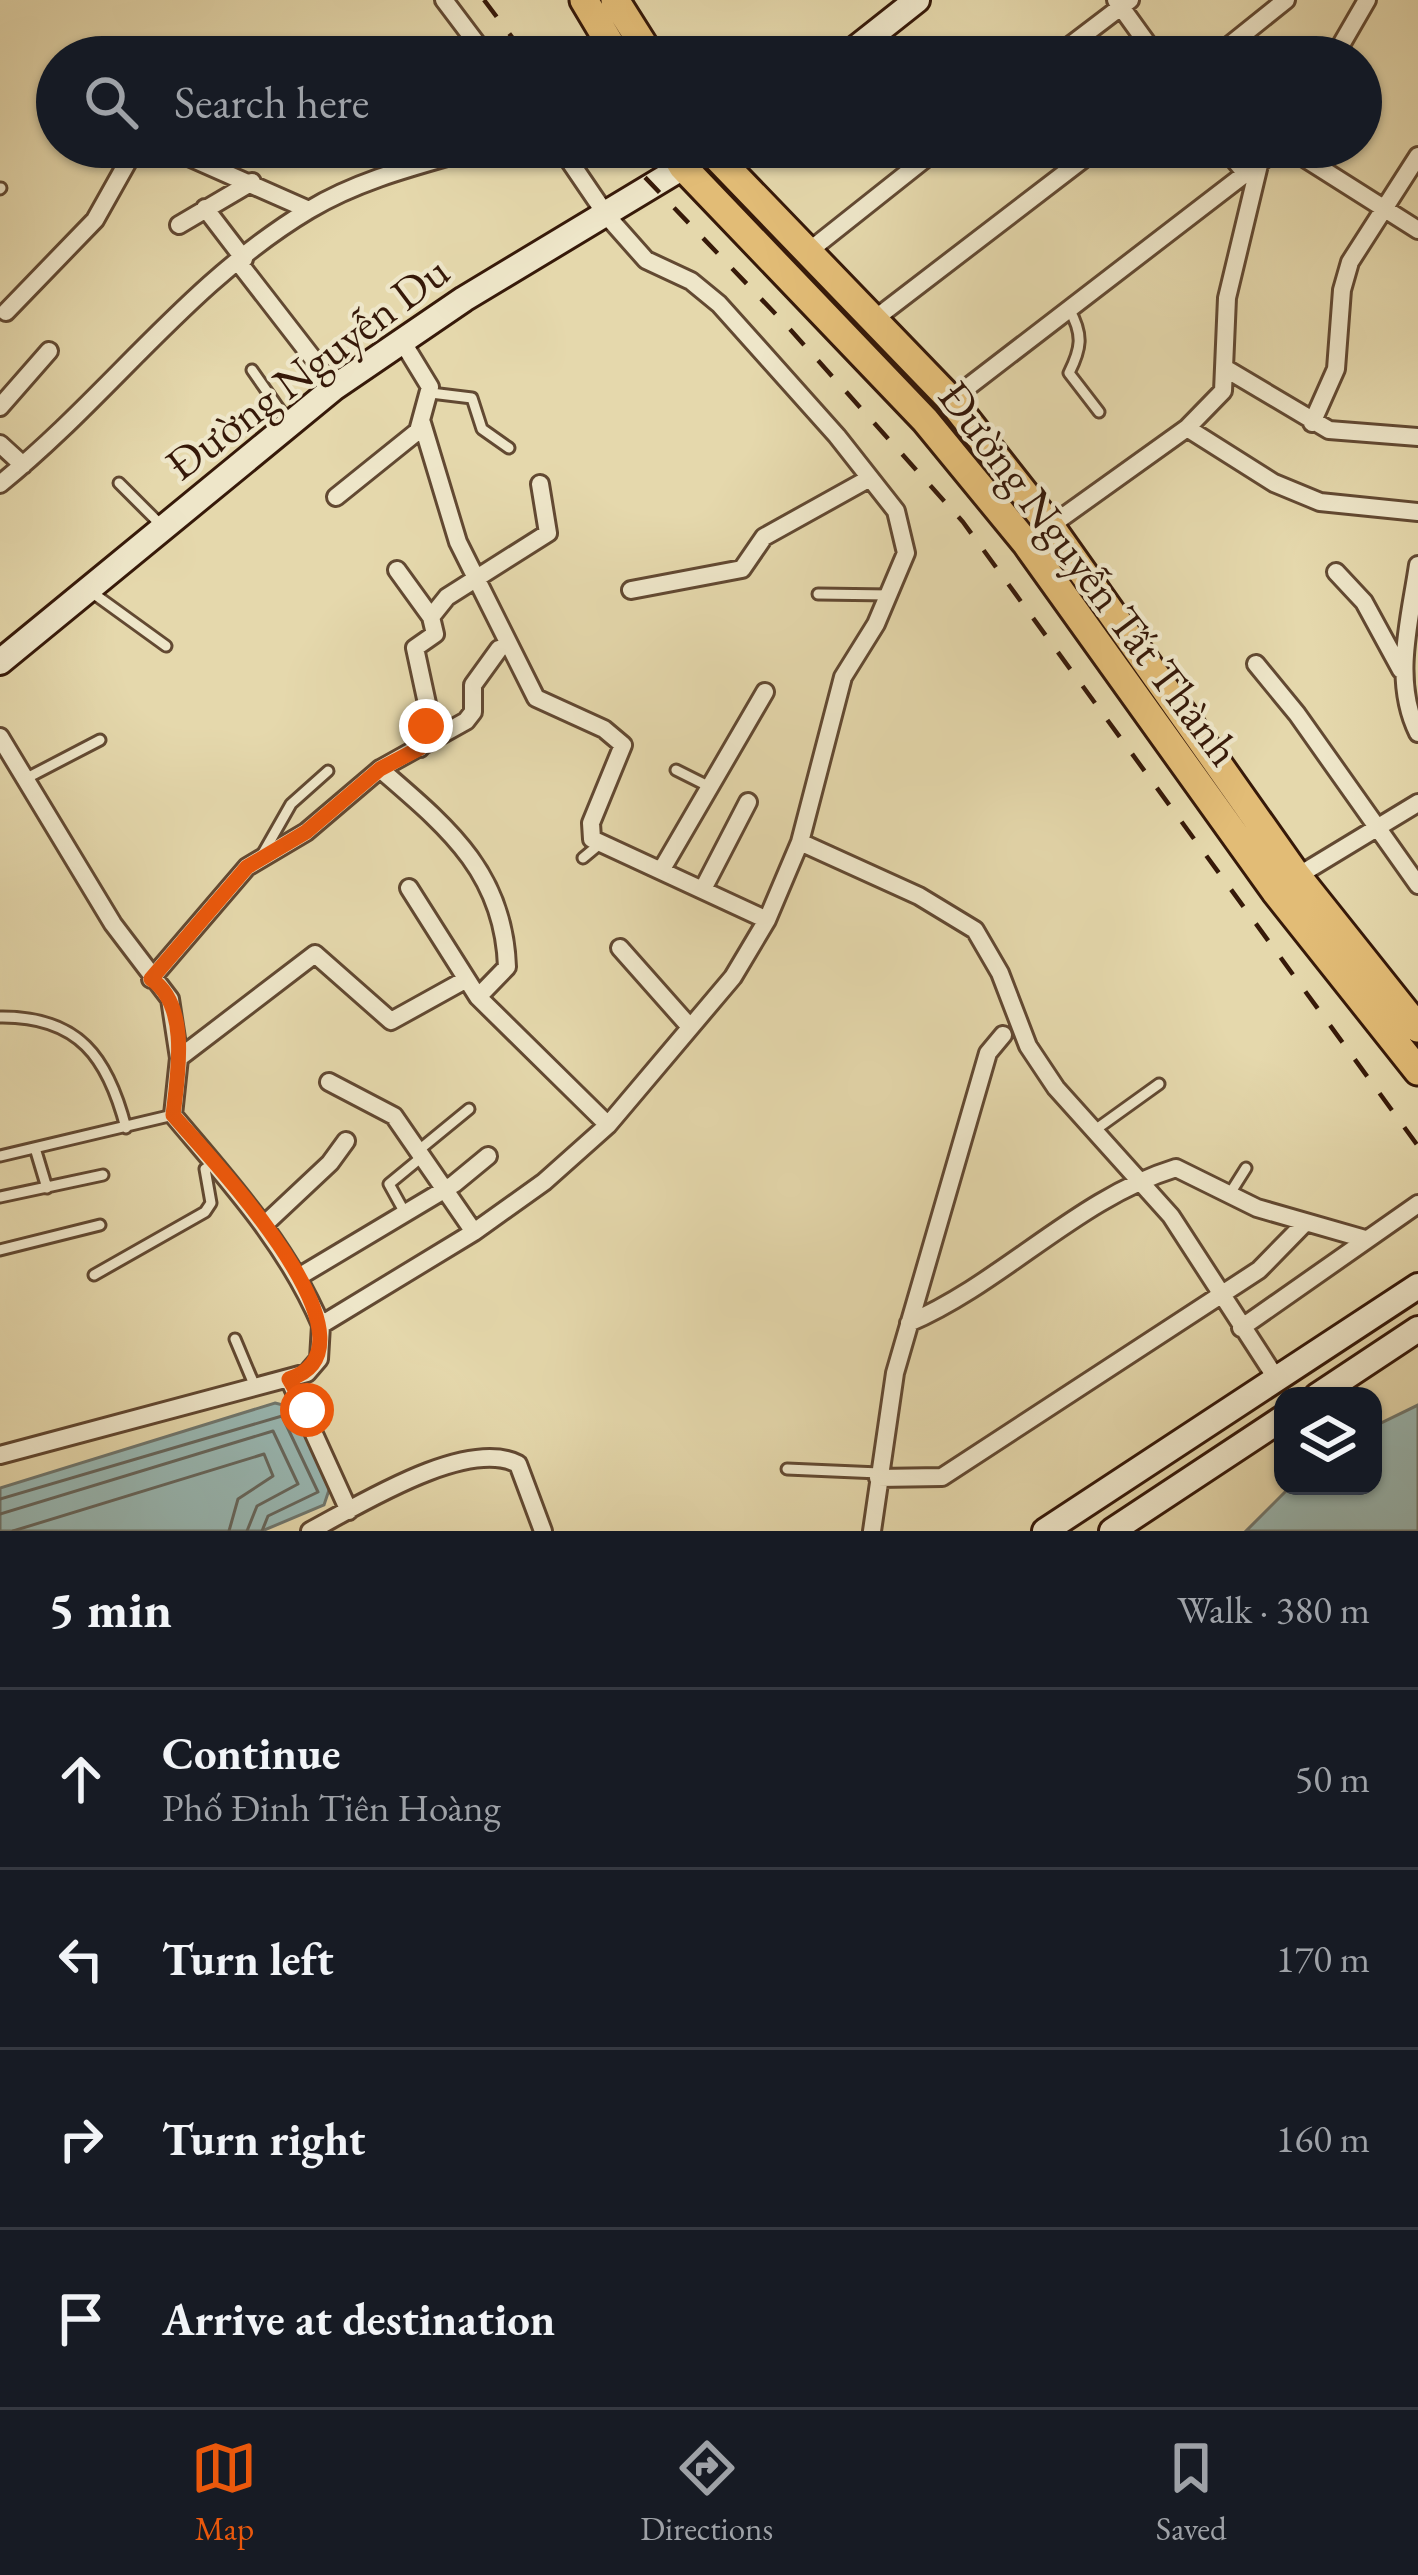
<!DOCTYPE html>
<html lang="en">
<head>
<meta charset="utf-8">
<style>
  body { margin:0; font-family:"EB Garamond",serif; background:#242831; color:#f1f3f6 }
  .controls { position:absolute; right:36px; bottom:36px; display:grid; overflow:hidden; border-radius:24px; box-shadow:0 3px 9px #0004 }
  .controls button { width:108px; height:108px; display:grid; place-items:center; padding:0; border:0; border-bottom:3px solid #363941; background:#171b24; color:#f1f3f6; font:60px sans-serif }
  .stop { position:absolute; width:36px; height:36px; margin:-27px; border:9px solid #ea580c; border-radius:50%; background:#fff }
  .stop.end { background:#ea580c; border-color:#fff; box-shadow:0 3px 12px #0008 }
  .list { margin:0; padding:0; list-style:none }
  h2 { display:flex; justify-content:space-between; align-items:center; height:156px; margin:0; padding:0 48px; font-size:51px }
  h2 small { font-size:39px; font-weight:400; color:#9ea1a6 }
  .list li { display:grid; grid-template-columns:78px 1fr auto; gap:36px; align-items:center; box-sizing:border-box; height:180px; padding:0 48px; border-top:3px solid #363941 }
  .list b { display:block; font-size:45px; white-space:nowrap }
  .list p { margin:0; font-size:39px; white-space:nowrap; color:#9ea1a6 }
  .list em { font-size:39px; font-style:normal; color:#9ea1a6 }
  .icon { flex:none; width:66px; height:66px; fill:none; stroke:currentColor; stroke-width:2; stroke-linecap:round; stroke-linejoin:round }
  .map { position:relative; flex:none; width:1418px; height:1531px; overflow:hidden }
  .search { position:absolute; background:#171b24; box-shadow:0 3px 9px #0004; left:36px; right:36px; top:36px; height:132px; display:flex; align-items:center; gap:30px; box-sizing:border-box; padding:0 42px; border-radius:66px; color:#9ea1a6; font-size:45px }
  .sheet { height:876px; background:#171b24 }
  nav { display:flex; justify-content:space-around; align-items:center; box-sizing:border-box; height:168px; border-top:3px solid #363941; background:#171b24; font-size:33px; color:#9ea1a6 }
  nav a { display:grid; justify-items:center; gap:6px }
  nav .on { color:#ea580c }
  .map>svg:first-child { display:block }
  .water { fill:#99b8b3; stroke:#71786f; stroke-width:3 }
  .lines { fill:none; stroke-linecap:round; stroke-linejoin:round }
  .shore { stroke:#68685e; stroke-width:3 }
  .lane-casing { stroke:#624932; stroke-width:15 }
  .street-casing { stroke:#624932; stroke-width:22 }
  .secondary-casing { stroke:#361909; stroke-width:30 }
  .primary-casing { stroke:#361909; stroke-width:33 }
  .lane { stroke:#eee6c9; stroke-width:9 }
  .street { stroke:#eee6c9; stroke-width:16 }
  .secondary { stroke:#eee6c9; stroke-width:24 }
  .primary { stroke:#e2bc76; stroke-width:27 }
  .rail { stroke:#361909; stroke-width:4.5; stroke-dasharray:21 21; stroke-linecap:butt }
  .route { stroke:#ea580c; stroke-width:15 }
  .labels { text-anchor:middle; stroke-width:9; stroke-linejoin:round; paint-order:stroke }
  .street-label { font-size:45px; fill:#361909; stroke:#eee6c9 }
</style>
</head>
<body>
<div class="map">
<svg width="1418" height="1531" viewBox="0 0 1418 1531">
  <rect width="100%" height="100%" fill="#e5d8ac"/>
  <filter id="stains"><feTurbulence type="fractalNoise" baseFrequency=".00167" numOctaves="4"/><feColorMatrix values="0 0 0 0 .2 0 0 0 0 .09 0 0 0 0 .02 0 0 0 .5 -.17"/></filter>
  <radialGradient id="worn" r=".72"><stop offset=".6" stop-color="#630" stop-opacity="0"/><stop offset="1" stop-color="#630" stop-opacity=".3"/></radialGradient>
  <path class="water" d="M275,1403L295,1408L330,1487L324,1505L262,1531H0V1488Z
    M1418,1405V1531H1246L1291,1486H1373V1427Z"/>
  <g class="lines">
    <path class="shore" d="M0,1499L282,1416L318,1492L268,1516L262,1531
      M0,1514L273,1431L298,1484L257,1506L247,1531
      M13,1531L264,1454L273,1476L238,1499L229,1531"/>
    <g class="lane-casing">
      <path id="lane" d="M0,189L1,188
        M1069,309C1084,335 1081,349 1069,373L1099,412
        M252,370L287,420
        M431,393L472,398L482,429L509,448
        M119,483L163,527
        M90,591L166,646
        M818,594L890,595
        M676,770L708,786
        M25,779L100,740
        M262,855L291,804L328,771
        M583,858L601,843
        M0,1017C79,1016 108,1058 126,1128
        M1095,1130L1159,1084
        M35,1148L47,1188
        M419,1150L469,1109
        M0,1156L173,1115
        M1229,1195L1246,1168
        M0,1197L103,1175
        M405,1213L389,1184L423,1156
        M0,1250L100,1225
        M94,1275L205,1212L211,1203L205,1169L214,1163
        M235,1339L256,1389
        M787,1469L879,1473"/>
    </g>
    <g class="street-casing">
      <path id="street" d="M444,0L487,57
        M1116,0L1157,57
        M1055,57L1130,0
        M1215,57L1286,0
        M1334,57L1367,0
        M166,147L309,210
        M1224,147L1246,174
        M1287,147L1418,230
        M205,208L244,259
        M179,225L252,182
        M809,251L940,147
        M239,263L335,387
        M6,312L95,220L136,147
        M876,318L1099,147
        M1228,370L1329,430L1418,437
        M951,400L1280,147
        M0,407L49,351
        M422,423L458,542L536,698L604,729L623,745L591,823L592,839L767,920
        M1312,423L1336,369L1342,290L1350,262L1418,156
        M1187,428L1274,483L1320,502L1418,512
        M0,444L23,465
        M0,484C107,398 190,281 309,210C362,178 424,164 482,147
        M336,497L418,431L430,387L402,341
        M1046,529L1187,428L1223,391L1227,298L1259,165
        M1418,565C1410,620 1392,681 1418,733
        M397,570L431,617
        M1336,572L1364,602L1401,670
        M631,590L742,569L764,537L870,478
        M1256,664L1297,714L1418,885
        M0,737L113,924L170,999L179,1058L173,1115C229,1182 286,1243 321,1325
        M420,748L428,708L415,648L435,634L431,617L447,597L548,533L540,484
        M380,769C446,826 504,872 507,967L478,997
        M800,842L919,896L975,930L1000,973L1028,1046L1056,1088L1171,1216L1276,1378
        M662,869L765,692
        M1291,880L1418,803
        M409,888L478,997L608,1125
        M703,889L748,802
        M620,948L690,1027
        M151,979L247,867L306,832L380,769L466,721L473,712V685L499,649
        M179,1058L315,954L391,1021L465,980
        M329,1082L394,1116L474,1232
        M265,1224L330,1163L346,1141
        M300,1276L454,1184L488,1156
        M909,1323C1004,1282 1078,1198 1176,1168L1257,1208L1365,1239
        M1241,1328L1418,1204
        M289,1379L349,1511
        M0,1455L307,1373L319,1359L321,1325L474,1232L544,1182L608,1125L733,977L767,920L800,842L843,677L876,624L906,553L896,511L837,436L719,304L691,281L646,260L607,216L560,147
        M878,1478L942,1477L1259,1270L1304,1224
        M310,1531C356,1507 466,1437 518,1464L543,1531
        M872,1531L895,1373L988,1053L1003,1035"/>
    </g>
    <g class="secondary-casing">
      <path id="secondary" d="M845,57L917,0
        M0,662L335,387L464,299L683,167
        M1317,1396L1418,1329
        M1045,1531L1418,1286
        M1112,1531L1283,1418"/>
    </g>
    <g class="primary-casing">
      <path id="primary" d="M584,0L618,57
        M615,0L651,57
        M671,147L683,167L925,420L1026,543L1275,891L1418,1071
        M707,147L951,400L1050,526L1297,876L1418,1028"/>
    </g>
    <use href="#lane" class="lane"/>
    <use href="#street" class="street"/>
    <use href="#secondary" class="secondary"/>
    <use href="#primary" class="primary"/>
    <path class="rail" d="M484,0L527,57
      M616,147L788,327L963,522L1418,1146"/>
  </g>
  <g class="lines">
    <path class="route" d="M307,1410L289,1379C392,1346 207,1155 173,1115C178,1074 190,1005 151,979L247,867L306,832L380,769L420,748L426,726"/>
  </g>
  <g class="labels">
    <g class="street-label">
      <text transform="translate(307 367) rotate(-37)" y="16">Đường Nguyễn Du</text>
      <text transform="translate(1090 573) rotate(53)" y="16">Đường Nguyễn Tất Thành</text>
    </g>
  </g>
  <rect width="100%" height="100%" filter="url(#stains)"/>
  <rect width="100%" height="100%" fill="url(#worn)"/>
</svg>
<div class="controls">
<button><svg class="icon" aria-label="layers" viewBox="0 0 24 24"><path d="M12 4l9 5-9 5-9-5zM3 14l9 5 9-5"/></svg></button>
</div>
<div class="stop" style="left:307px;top:1410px"></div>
<div class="stop end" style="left:426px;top:726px"></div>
<div class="search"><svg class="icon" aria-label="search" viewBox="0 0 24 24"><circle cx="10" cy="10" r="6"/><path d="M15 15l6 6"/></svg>Search here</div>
</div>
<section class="sheet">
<h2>5 min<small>Walk · 380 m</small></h2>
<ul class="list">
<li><svg class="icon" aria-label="ahead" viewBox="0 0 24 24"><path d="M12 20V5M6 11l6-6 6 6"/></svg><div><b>Continue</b><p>Phố Đinh Tiên Hoàng</p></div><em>50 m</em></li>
<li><svg class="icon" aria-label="left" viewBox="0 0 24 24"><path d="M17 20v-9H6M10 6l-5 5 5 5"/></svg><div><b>Turn left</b></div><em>170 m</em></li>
<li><svg class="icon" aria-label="right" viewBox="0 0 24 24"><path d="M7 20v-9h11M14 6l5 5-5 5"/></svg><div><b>Turn right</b></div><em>160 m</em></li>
<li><svg class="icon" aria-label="arrive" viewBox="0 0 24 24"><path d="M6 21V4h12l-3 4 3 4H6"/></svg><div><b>Arrive at destination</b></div></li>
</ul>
</section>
<nav>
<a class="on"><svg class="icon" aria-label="map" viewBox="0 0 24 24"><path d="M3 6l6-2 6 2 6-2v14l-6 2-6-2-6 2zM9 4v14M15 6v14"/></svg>Map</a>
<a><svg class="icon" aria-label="directions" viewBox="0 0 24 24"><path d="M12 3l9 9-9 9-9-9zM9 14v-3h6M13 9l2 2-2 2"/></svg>Directions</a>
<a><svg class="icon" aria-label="saved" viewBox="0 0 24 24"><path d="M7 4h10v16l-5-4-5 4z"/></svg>Saved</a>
</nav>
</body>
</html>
